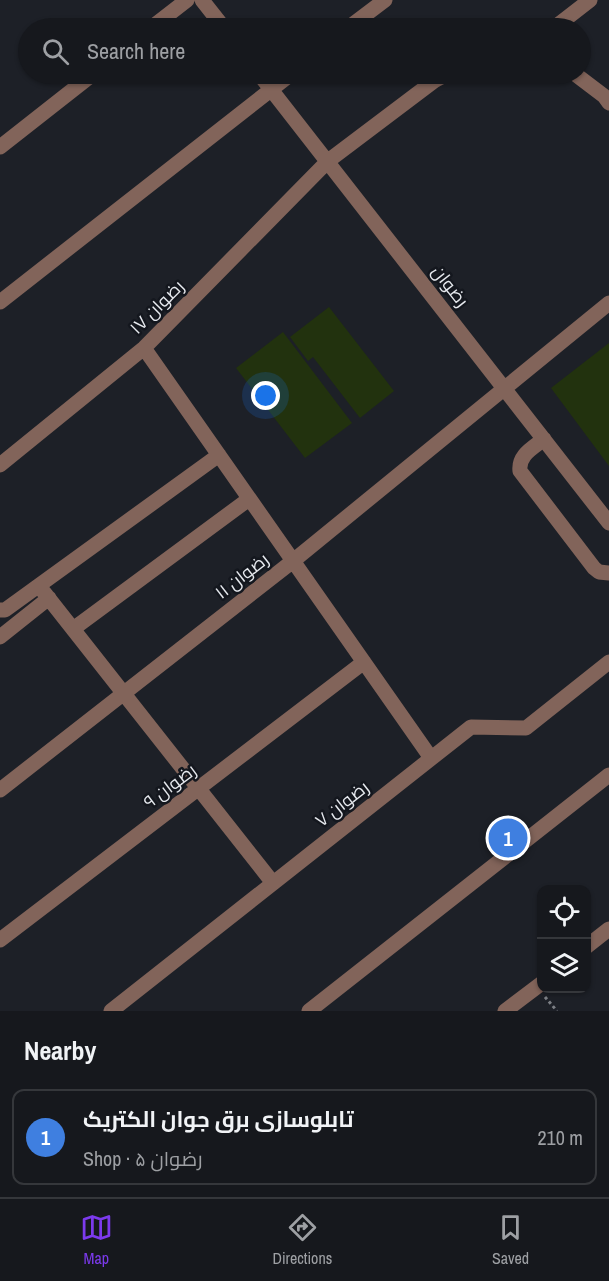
<!DOCTYPE html>
<html lang="en">
<head>
<meta charset="utf-8">
<style>
  body { margin:0; font-family:"Archivo Narrow",Cairo,sans-serif; background:#23252a; color:#f1f3f6 }
  .controls { position:absolute; right:18px; bottom:18px; display:grid; overflow:hidden; border-radius:12px; box-shadow:0 2px 4px #0004 }
  .controls button { width:54px; height:54px; display:grid; place-items:center; padding:0; border:0; border-bottom:2px solid #35373b; background:#16181d; color:#f1f3f6; font:30px sans-serif }
  .you { position:absolute; left:266px; top:396px; width:21px; height:21px; margin:-15px; border:4px solid #fff; border-radius:50%; background:#1a73e8; box-shadow:0 0 0 9px #1a73e833 }
  .badge { display:grid; place-items:center; width:39px; height:39px; border-radius:50%; background:#7c3aed; color:#fff; font-size:20px; font-weight:700 }
  .pin { position:absolute; translate:-50% -50%; border:3px solid #fff; box-shadow:0 2px 6px #0006 }
  .list { margin:0; padding:0; list-style:none }
  h2 { display:flex; justify-content:space-between; align-items:center; height:78px; margin:0; padding:0 24px; font-size:26px }
  h2 small { font-size:20px; font-weight:400; color:#9ea0a4 }
  .list li { display:grid; grid-template-columns:39px 1fr auto; gap:18px; align-items:center; box-sizing:border-box; height:96px; margin:0 12px 12px; padding:0 12px; border:2px solid #35373b; border-radius:12px }
  .list b { display:block; font-size:22px; white-space:nowrap }
  .list p { margin:0; font-size:20px; white-space:nowrap; color:#9ea0a4 }
  .list em { font-size:20px; font-style:normal; color:#9ea0a4 }
  .icon { flex:none; width:33px; height:33px; fill:none; stroke:currentColor; stroke-width:2; stroke-linecap:round; stroke-linejoin:round }
  .map { position:relative; flex:none; width:609px; height:1011px; overflow:hidden }
  .search { position:absolute; background:#16181d; box-shadow:0 2px 4px #0004; left:18px; right:18px; top:18px; height:66px; display:flex; align-items:center; gap:15px; box-sizing:border-box; padding:0 21px; border-radius:33px; color:#9ea0a4; font-size:22px }
  .sheet { height:186px; background:#16181d }
  nav { display:flex; justify-content:space-around; align-items:center; box-sizing:border-box; height:84px; border-top:2px solid #35373b; background:#16181d; font-size:16px; color:#9ea0a4 }
  nav a { display:grid; justify-items:center; gap:3px }
  nav .on { color:#7c3aed }
  .map>svg:first-child { display:block }
  .green { fill:#22320e }
  .lines { fill:none; stroke-linecap:round; stroke-linejoin:round }
  .path { stroke:#7c7f85; stroke-width:3; stroke-dasharray:3 3; stroke-linecap:butt }
  .minor { stroke:#82645a; stroke-width:15 }
  .labels { text-anchor:middle; stroke-width:5; stroke-linejoin:round; paint-order:stroke }
  .street-label { font-size:18px; fill:#e7eaef; stroke:#14171e }
</style>
</head>
<body>
<div class="map">
<svg width="609" height="1011" viewBox="0 0 609 1011">
  <rect width="100%" height="100%" fill="#1d2027"/>
  <path class="green" d="M329,307L394,391L360,418L313,357L308,361L290,337Z
    M283,332L352,423L305,458L236,368Z
    M609,343V466L551,388Z"/>
  <g class="lines">
    <path class="path" d="M545,997L557,1011"/>
    <path class="minor" d="M202,0L224,28
      M151,28L187,0
      M348,28L385,0
      M554,28L590,0
      M259,74L609,523
      M575,74L604,96L609,103
      M0,147L93,74
      M0,302L291,74
      M144,348L431,758
      M544,439C533,448 518,455 520,471L594,568L599,572L609,573
      M0,465L144,348L328,161L434,81L447,74
      M39,586L273,883
      M0,610H5L219,455
      M73,629L249,499
      M0,637L49,598
      M0,790L293,561L609,303
      M0,940L364,662
      M586,947L609,929
      M111,1011L471,727L526,728L609,662
      M309,1011L609,775
      M505,1011L542,983"/>
  </g>
  <g class="labels">
    <g class="street-label">
      <text transform="translate(450 286) rotate(52)" y="6">رضوان</text>
      <text transform="translate(157 307) rotate(-45)" y="6">رضوان ۱۷</text>
      <text transform="translate(242 576) rotate(-38)" y="6">رضوان ۱۱</text>
      <text transform="translate(170 786) rotate(-37)" y="6">رضوان ۹</text>
      <text transform="translate(342 804) rotate(-38)" y="6">رضوان ۷</text>
    </g>
  </g>
</svg>
<div class="controls">
<button><svg class="icon" aria-label="locate" viewBox="0 0 24 24"><circle cx="12" cy="12" r="6"/><path d="M12 2v4M12 18v4M2 12h4M18 12h4"/></svg></button>
<button><svg class="icon" aria-label="layers" viewBox="0 0 24 24"><path d="M12 4l9 5-9 5-9-5zM3 14l9 5 9-5"/></svg></button>
</div>
<div class="you"></div>
<div class="pin badge" style="left:508px;top:838px;background:#3f7fe0">1</div>
<div class="search"><svg class="icon" aria-label="search" viewBox="0 0 24 24"><circle cx="10" cy="10" r="6"/><path d="M15 15l6 6"/></svg>Search here</div>
</div>
<section class="sheet">
<h2>Nearby<small></small></h2>
<ul class="list">
<li><span class="badge" style="background:#3f7fe0">1</span><div><b>تابلوسازی برق جوان الکتریک</b><p>Shop · رضوان ۵</p></div><em>210 m</em></li>
</ul>
</section>
<nav>
<a class="on"><svg class="icon" aria-label="map" viewBox="0 0 24 24"><path d="M3 6l6-2 6 2 6-2v14l-6 2-6-2-6 2zM9 4v14M15 6v14"/></svg>Map</a>
<a><svg class="icon" aria-label="directions" viewBox="0 0 24 24"><path d="M12 3l9 9-9 9-9-9zM9 14v-3h6M13 9l2 2-2 2"/></svg>Directions</a>
<a><svg class="icon" aria-label="saved" viewBox="0 0 24 24"><path d="M7 4h10v16l-5-4-5 4z"/></svg>Saved</a>
</nav>
</body>
</html>
